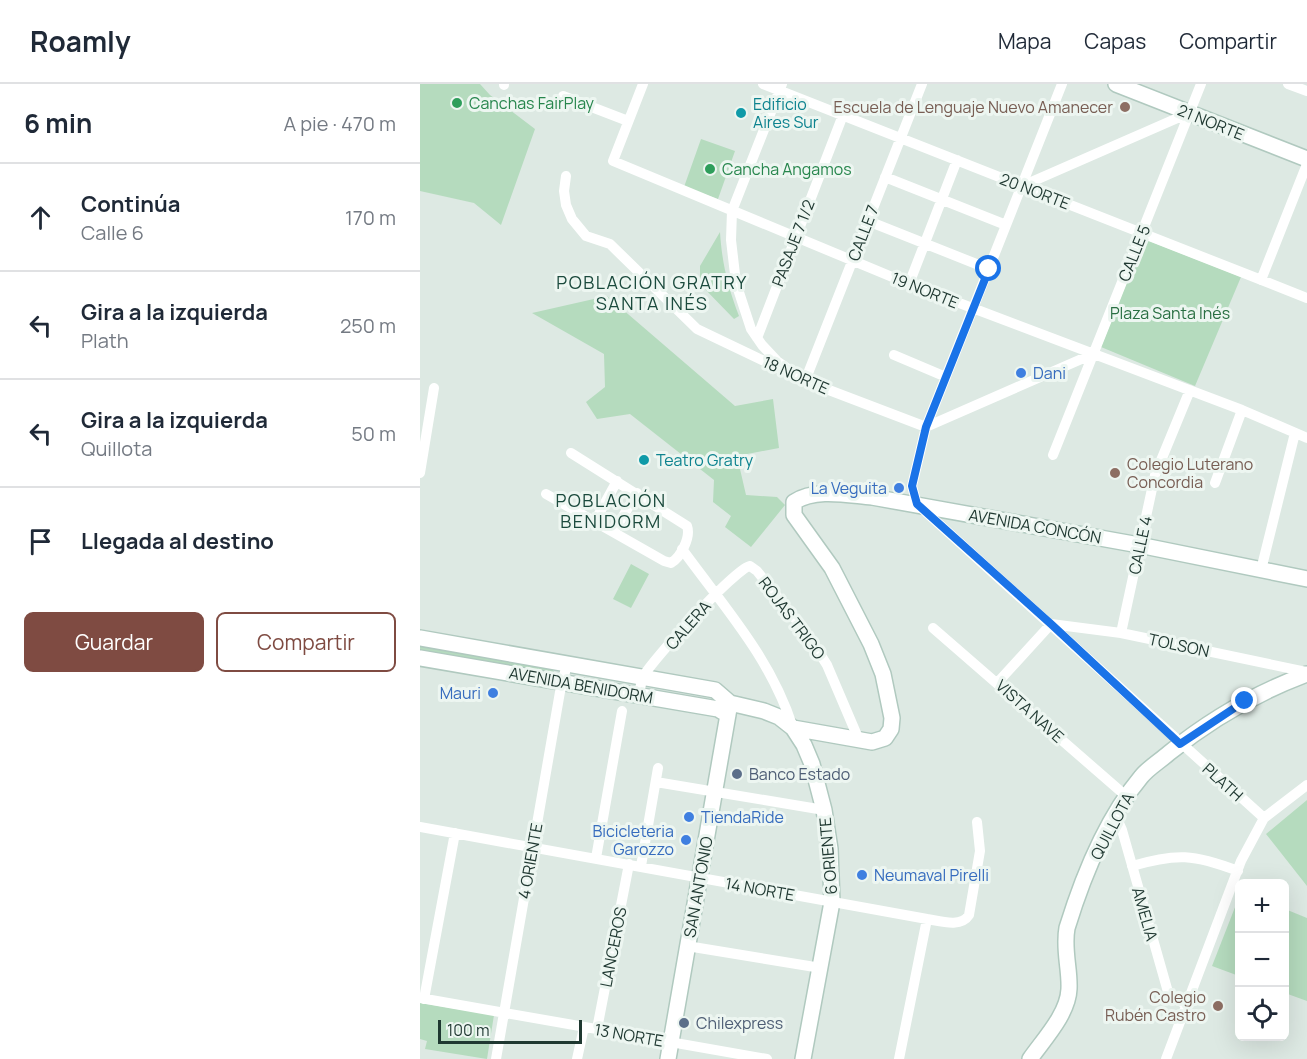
<!DOCTYPE html>
<html lang="es">
<head>
<meta charset="utf-8">
<style>
  body { margin:0; font-family:Manrope,sans-serif; background:#f6f6f7; color:#1f2937 }
  .controls { position:absolute; right:18px; bottom:18px; display:grid; overflow:hidden; border-radius:9px; box-shadow:0 6px 24px #0002 }
  .controls button { width:54px; height:54px; display:grid; place-items:center; padding:0; border:0; border-bottom:2px solid #e0e1e3; background:#fff; color:#1f2937; font:30px sans-serif }
  .scale { position:absolute; left:18px; bottom:15px; width:144px; box-sizing:border-box; padding-left:6px; border:3px solid #1f3831; border-top:0; font-size:16px; line-height:21px; white-space:nowrap; color:#1f3831; -webkit-text-stroke:4px #edf6f1; paint-order:stroke }
  .stop { position:absolute; width:18px; height:18px; margin:-14px; border:4px solid #1a73e8; border-radius:50%; background:#fff }
  .stop.end { background:#1a73e8; border-color:#fff; box-shadow:0 2px 6px #0008 }
  .list { margin:0; padding:0; list-style:none }
  h2 { display:flex; justify-content:space-between; align-items:center; height:78px; margin:0; padding:0 24px; font-size:26px }
  h2 small { font-size:20px; font-weight:400; color:#747a83 }
  .list li { display:grid; grid-template-columns:39px 1fr auto; gap:18px; align-items:center; box-sizing:border-box; height:108px; padding:0 24px; border-top:2px solid #e0e1e3 }
  .list b { display:block; font-size:22px; white-space:nowrap }
  .list p { margin:0; font-size:20px; white-space:nowrap; color:#747a83 }
  .list em { font-size:20px; font-style:normal; color:#747a83 }
  .actions { display:flex; gap:12px; padding:18px 24px }
  .actions a { flex:1; padding:14px 0; border:2px solid #7f4b42; border-radius:9px; text-align:center; font-size:21px; color:#7f4b42 }
  .actions .main { background:#7f4b42; color:#fff }
  .icon { flex:none; width:33px; height:33px; fill:none; stroke:currentColor; stroke-width:2; stroke-linecap:round; stroke-linejoin:round }
  .map { position:relative; flex:none; width:887px; height:975px; overflow:hidden }
  header { display:flex; align-items:center; gap:36px; box-sizing:border-box; height:84px; padding:0 30px; background:#fff; border-bottom:2px solid #e0e1e3 }
  header strong { font-size:28px }
  nav { display:flex; gap:33px; margin-inline-start:auto; font-size:21px }
  main { display:flex }
  aside { flex:1; background:#fff }
  .map>svg:first-child { display:block }
  .green { fill:#b5dbbe }
  .lines { fill:none; stroke-linecap:round; stroke-linejoin:round }
  .secondary-casing { stroke:#b0c9bf; stroke-width:18 }
  .street { stroke:#fff; stroke-width:10 }
  .secondary { stroke:#fff; stroke-width:15 }
  .route { stroke:#1a73e8; stroke-width:8 }
  .leisure-dot { fill:#2e9e5b; stroke:#edf6f1; stroke-width:2 }
  .education-dot { fill:#8d6e63; stroke:#edf6f1; stroke-width:2 }
  .culture-dot { fill:#0f9aa8; stroke:#edf6f1; stroke-width:2 }
  .shop-dot { fill:#3f7fe0; stroke:#edf6f1; stroke-width:2 }
  .service-dot { fill:#5c6f8a; stroke:#edf6f1; stroke-width:2 }
  .labels { text-anchor:middle; stroke-width:6; stroke-linejoin:round; paint-order:stroke }
  .leisure-label { font-size:16px; fill:#27864d; stroke:#edf6f1; text-anchor:start }
  .culture-label { font-size:16px; fill:#0d838f; stroke:#edf6f1; text-anchor:start }
  .education-label { font-size:16px; fill:#785e54; stroke:#edf6f1; text-anchor:end }
  .street-label { font-size:16px; fill:#1f3831; stroke:#edf6f1 }
  .park-label { font-size:16px; fill:#296f42; stroke:#edf6f1 }
  .shop-label { font-size:16px; fill:#366cbe; stroke:#edf6f1; text-anchor:start }
  .service-label { font-size:16px; fill:#4e5e75; stroke:#edf6f1; text-anchor:start }
  .neighbourhood-label { font-size:18px; letter-spacing:1.5px; fill:#1b4a3d; stroke:#edf6f1 }
</style>
</head>
<body>
<header>
<strong>Roamly</strong>
<nav><a>Mapa</a><a>Capas</a><a>Compartir</a></nav>
</header>
<main>
<aside>
<h2>6 min<small>A pie · 470 m</small></h2>
<ul class="list">
<li><svg class="icon" aria-label="ahead" viewBox="0 0 24 24"><path d="M12 20V5M6 11l6-6 6 6"/></svg><div><b>Continúa</b><p>Calle 6</p></div><em>170 m</em></li>
<li><svg class="icon" aria-label="left" viewBox="0 0 24 24"><path d="M17 20v-9H6M10 6l-5 5 5 5"/></svg><div><b>Gira a la izquierda</b><p>Plath</p></div><em>250 m</em></li>
<li><svg class="icon" aria-label="left" viewBox="0 0 24 24"><path d="M17 20v-9H6M10 6l-5 5 5 5"/></svg><div><b>Gira a la izquierda</b><p>Quillota</p></div><em>50 m</em></li>
<li><svg class="icon" aria-label="arrive" viewBox="0 0 24 24"><path d="M6 21V4h12l-3 4 3 4H6"/></svg><div><b>Llegada al destino</b></div></li>
</ul>
<div class="actions"><a class="main">Guardar</a><a>Compartir</a></div>
</aside>
<div class="map">
<svg width="887" height="975" viewBox="0 0 887 975">
  <rect width="100%" height="100%" fill="#dde9e3"/>
  <path class="green" d="M0,0H60L70,11L115,45L81,141L54,119L0,107Z
    M281,55L315,67L298,115L264,103Z
    M300,148C302,180 308,203 319,232L314,235L280,200V182Z
    M724,155L821,193L775,302L681,263Z
    M187,212L315,322L353,315L359,364L317,372L326,411L357,413L365,421L331,463L305,443L311,432L293,418L294,396L210,330L177,335L166,318L185,303L184,270L112,229Z
    M211,480L229,490L211,524L193,515Z
    M0,562L132,584L134,588L132,590L0,568Z
    M887,716V802L846,750Z
    M819,813L820,892H819L792,882Z
    M865,825L887,834V917L865,909Z
    M0,919L74,931L67,975L5,965L7,957L0,955Z"/>
  <g class="lines">
    <g class="secondary-casing">
      <path id="secondary" d="M696,0L887,75
        M0,554L295,606L310,619
        M0,574L298,625L308,631
        M373,644L452,658L465,654L471,645L472,634L463,590L451,560L412,484L374,431V418C396,404 427,411 452,413L719,461L887,495
        M248,975L310,619L344,627L359,633L373,644L384,661L392,680L404,726L410,765L412,818L383,975
        M610,975C624,955 648,930 649,905C650,885 643,865 647,844C663,792 685,736 721,693C728,684 740,677 749,669C791,635 836,609 887,590"/>
    </g>
    <path class="street" d="M223,0L193,77L489,200L822,326L887,354
      M343,0L887,214
      M362,0L312,127L311,156L316,199L331,245L342,261L357,277L385,297L502,0
      M642,0L506,343L492,402L497,420L844,734
      M868,0L887,7
      M84,1V0
      M143,12L208,37
      M146,92L144,107L146,121L152,135L166,152L190,160L277,245L363,286
      M465,93L586,141
      M602,102L769,29
      M448,137L569,185
      M841,196L887,80
      M489,200L537,76
      M337,254L423,31
      M474,271L526,293
      M380,295L506,343L673,270
      M633,371L781,0
      M0,389L14,304
      M795,399L822,326
      M126,410L244,477L251,479C261,473 271,453 267,442L151,369
      M175,437L197,397
      M194,447L217,409
      M262,465C304,523 351,574 373,644
      M841,486L875,349
      M513,544L706,712
      M701,549L735,391L770,306
      M578,598L631,540L701,549L887,588
      M219,611C220,606 221,598 223,593C231,577 316,484 330,482L337,487L388,551L407,581L439,656
      M236,698L404,726
      M695,730L702,746L748,908L753,914L768,921
      M0,743L507,835C520,837 541,844 549,831L560,767L557,738
      M176,774L202,627
      M221,782L238,684
      M712,782C756,769 774,770 818,787
      M267,862L401,884
      M0,914L347,975
      M4,915L35,749
      M177,945L209,780
      M76,975L140,608L147,580
      M157,975L164,943
      M479,975L507,835
      M746,975L821,777L844,734L887,701"/>
    <use href="#secondary" class="secondary"/>
  </g>
  <g class="lines">
    <path class="route" d="M569,185L506,343L492,402L497,420L631,540L760,660L825,617"/>
  </g>
  <g class="leisure-dot">
    <circle cx="37" cy="19" r="6"/>
    <circle cx="290" cy="85" r="6"/>
  </g>
  <g class="education-dot">
    <circle cx="705" cy="23" r="6"/>
    <circle cx="695" cy="389" r="6"/>
    <circle cx="798" cy="922" r="6"/>
  </g>
  <g class="culture-dot">
    <circle cx="321" cy="29" r="6"/>
    <circle cx="224" cy="376" r="6"/>
  </g>
  <g class="shop-dot">
    <circle cx="601" cy="289" r="6"/>
    <circle cx="479" cy="404" r="6"/>
    <circle cx="73" cy="609" r="6"/>
    <circle cx="269" cy="733" r="6"/>
    <circle cx="266" cy="756" r="6"/>
    <circle cx="442" cy="791" r="6"/>
  </g>
  <g class="service-dot">
    <circle cx="317" cy="690" r="6"/>
    <circle cx="264" cy="939" r="6"/>
  </g>
  <g class="labels">
    <g class="leisure-label">
      <text x="49" y="25">Canchas FairPlay</text>
      <text x="302" y="91">Cancha Angamos</text>
    </g>
    <g class="culture-label">
      <text x="333" y="26">Edificio<tspan x="333" dy="18">Aires Sur</tspan></text>
      <text x="236" y="382">Teatro Gratry</text>
    </g>
    <g class="education-label">
      <text x="693" y="29">Escuela de Lenguaje Nuevo Amanecer</text>
      <text x="707" y="386" text-anchor="start">Colegio Luterano<tspan x="707" dy="18">Concordia</tspan></text>
      <text x="786" y="919">Colegio<tspan x="786" dy="18">Rubén Castro</tspan></text>
    </g>
    <g class="street-label">
      <text transform="translate(791 38) rotate(22)" y="6">21 NORTE</text>
      <text transform="translate(615 107) rotate(21)" y="6">20 NORTE</text>
      <text transform="translate(443 149) rotate(-69)" y="6">CALLE 7</text>
      <text transform="translate(373 159) rotate(-69)" y="6">PASAJE 7 1/2</text>
      <text transform="translate(714 169) rotate(-68)" y="6">CALLE 5</text>
      <text transform="translate(505 206) rotate(22)" y="6">19 NORTE</text>
      <text transform="translate(376 291) rotate(24)" y="6">18 NORTE</text>
      <text transform="translate(615 442) rotate(10)" y="6">AVENIDA CONCÓN</text>
      <text transform="translate(720 461) rotate(-78)" y="6">CALLE 4</text>
      <text transform="translate(372 534) rotate(53)" y="6">ROJAS TRIGO</text>
      <text transform="translate(268 541) rotate(-49)" y="6">CALERA</text>
      <text transform="translate(759 561) rotate(12)" y="6">TOLSON</text>
      <text transform="translate(161 601) rotate(10)" y="6">AVENIDA BENIDORM</text>
      <text transform="translate(610 627) rotate(42)" y="6">VISTA NAVE</text>
      <text transform="translate(803 698) rotate(42)" y="6">PLATH</text>
      <text transform="translate(692 742) rotate(-62)" y="6">QUILLOTA</text>
      <text transform="translate(408 772) rotate(-95)" y="6">6 ORIENTE</text>
      <text transform="translate(110 777) rotate(-80)" y="6">4 ORIENTE</text>
      <text transform="translate(278 803) rotate(-80)" y="6">SAN ANTONIO</text>
      <text transform="translate(340 805) rotate(10)" y="6">14 NORTE</text>
      <text transform="translate(725 830) rotate(74)" y="6">AMELIA</text>
      <text transform="translate(193 863) rotate(-79)" y="6">LANCEROS</text>
      <text transform="translate(209 951) rotate(10)" y="6">13 NORTE</text>
    </g>
    <g class="park-label">
      <text x="750" y="235">Plaza Santa Inés</text>
    </g>
    <g class="shop-label">
      <text x="613" y="295">Dani</text>
      <text x="467" y="410" text-anchor="end">La Veguita</text>
      <text x="61" y="615" text-anchor="end">Mauri</text>
      <text x="281" y="739">TiendaRide</text>
      <text x="254" y="753" text-anchor="end">Bicicleteria<tspan x="254" dy="18">Garozzo</tspan></text>
      <text x="454" y="797">Neumaval Pirelli</text>
    </g>
    <g class="service-label">
      <text x="329" y="696">Banco Estado</text>
      <text x="276" y="945">Chilexpress</text>
    </g>
    <g class="neighbourhood-label">
      <text x="232" y="205">POBLACIÓN GRATRY<tspan x="232" dy="21">SANTA INÉS</tspan></text>
      <text x="191" y="423">POBLACIÓN<tspan x="191" dy="21">BENIDORM</tspan></text>
    </g>
  </g>
</svg>
<div class="controls">
<button>+</button>
<button>−</button>
<button><svg class="icon" aria-label="locate" viewBox="0 0 24 24"><circle cx="12" cy="12" r="6"/><path d="M12 2v4M12 18v4M2 12h4M18 12h4"/></svg></button>
</div>
<div class="scale">100 m</div>
<div class="stop" style="left:569px;top:185px"></div>
<div class="stop end" style="left:825px;top:617px"></div>
</div>
</main>
</body>
</html>
